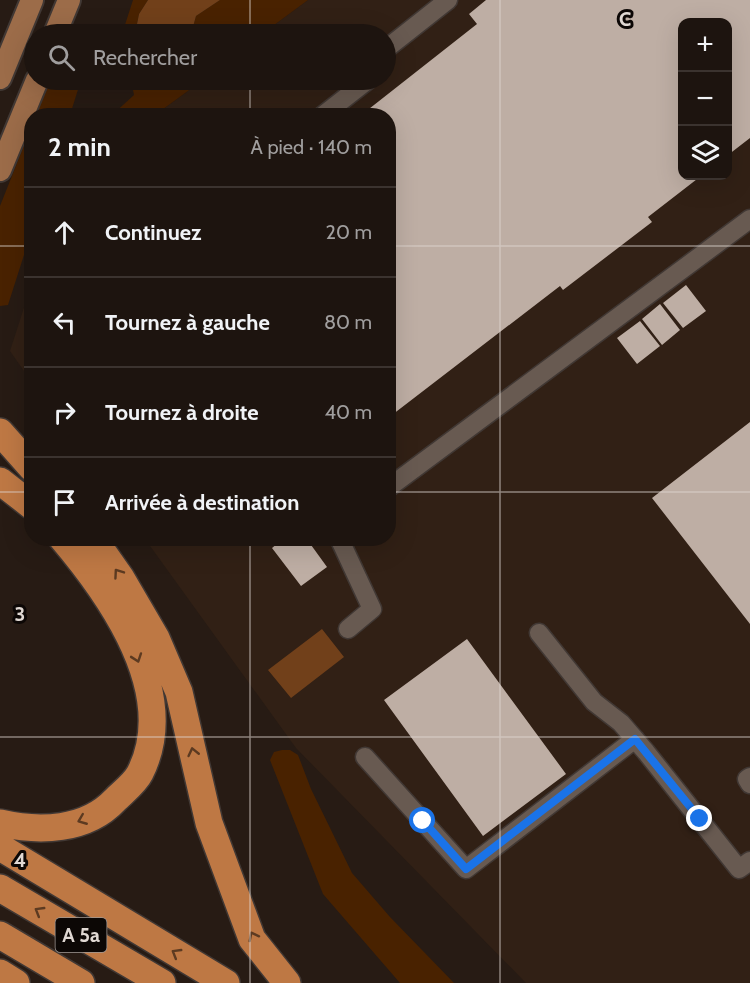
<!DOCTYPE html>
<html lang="fr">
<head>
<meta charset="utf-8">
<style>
  body { margin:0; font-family:Cabin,sans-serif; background:#2a211d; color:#f1f3f6 }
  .controls { position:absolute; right:18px; top:18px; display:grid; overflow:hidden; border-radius:12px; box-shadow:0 6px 24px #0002 }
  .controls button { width:54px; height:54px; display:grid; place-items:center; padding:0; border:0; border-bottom:2px solid #3b332f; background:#1d140f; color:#f1f3f6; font:30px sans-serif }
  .stop { position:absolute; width:18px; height:18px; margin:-14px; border:4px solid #1a73e8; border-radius:50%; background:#fff }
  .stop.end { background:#1a73e8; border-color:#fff; box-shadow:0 2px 6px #0008 }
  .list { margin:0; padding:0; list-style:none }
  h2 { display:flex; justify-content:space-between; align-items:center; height:78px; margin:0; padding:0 24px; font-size:26px }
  h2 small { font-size:20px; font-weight:400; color:#a09e9e }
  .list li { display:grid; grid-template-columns:39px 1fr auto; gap:18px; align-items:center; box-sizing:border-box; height:90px; padding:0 24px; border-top:2px solid #3b332f }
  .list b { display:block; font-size:22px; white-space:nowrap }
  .list em { font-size:20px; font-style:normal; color:#a09e9e }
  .icon { flex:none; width:33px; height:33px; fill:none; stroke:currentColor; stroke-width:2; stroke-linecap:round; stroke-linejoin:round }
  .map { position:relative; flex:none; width:750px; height:983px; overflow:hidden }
  .search { position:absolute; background:#1d140f; box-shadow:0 6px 24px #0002; left:24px; top:24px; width:372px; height:66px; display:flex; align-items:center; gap:15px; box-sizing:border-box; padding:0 21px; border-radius:33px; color:#a09e9e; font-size:22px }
  .panel { position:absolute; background:#1d140f; box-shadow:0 6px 24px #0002; left:24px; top:108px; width:372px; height:438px; border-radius:24px }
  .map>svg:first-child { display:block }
  .built { fill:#312015; fill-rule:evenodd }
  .green { fill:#492200 }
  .water { fill:#71401a }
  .building { fill:#beaea4 }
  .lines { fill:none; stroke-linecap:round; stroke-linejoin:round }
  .minor-casing { stroke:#413834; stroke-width:21 }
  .major-casing { stroke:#413834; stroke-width:26 }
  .highway-casing { stroke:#413834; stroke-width:30 }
  .minor { stroke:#685a51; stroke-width:18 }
  .major { stroke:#9c6c49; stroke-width:22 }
  .highway { stroke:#be7844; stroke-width:27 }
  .oneway { stroke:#5c3a21 }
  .route { stroke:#1a73e8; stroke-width:8 }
  .grid { fill:none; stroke:#e0d8d3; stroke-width:1.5; stroke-opacity:0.55 }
  .labels { text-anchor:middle; stroke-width:6; stroke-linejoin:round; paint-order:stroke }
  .shield { fill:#0c0705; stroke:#a09995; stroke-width:1.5 }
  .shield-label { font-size:20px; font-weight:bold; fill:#e0d8d3 }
  .grid-label { font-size:20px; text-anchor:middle; font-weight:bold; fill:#e0d8d3; stroke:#0c0705; stroke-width:6; stroke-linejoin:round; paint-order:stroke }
</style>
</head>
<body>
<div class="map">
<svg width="750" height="983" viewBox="0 0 750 983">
  <rect width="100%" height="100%" fill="#271b14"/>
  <path class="built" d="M308,0H750V983H526L296,748L145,539L388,538V116L155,115L203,80H386V34H262ZM682,22H728V176H682Z
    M31,286V381L10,351Z"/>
  <path class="green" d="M133,0H148L139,14L135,34H122Z
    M220,0H308L262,34H191L196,16Z
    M51,80H81L70,115H36Z
    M131,80H203L155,115H112L134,95Z
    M31,128V233L8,305L0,306V206Z
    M282,750H290L298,755L311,789L352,873L390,917L454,983H400L323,894L270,760L274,752Z"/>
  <path class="water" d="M148,0H220L196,16L191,34H135L139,14Z
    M322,629L344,657L291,698L268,670Z"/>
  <path class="building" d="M486,0H750V138L728,155V22H682V176H701L648,217L652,222L563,290L560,286L388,418V116H360L477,24L469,14Z
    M686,285L706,311L683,328L663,303Z
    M660,304L680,330L662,345L642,319Z
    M640,321L660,346L637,364L617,338Z
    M750,422V624L652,498Z
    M284,538H306L327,567L301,586L272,548Z
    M467,639L566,774L483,836L384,700Z"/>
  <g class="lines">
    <g class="minor-casing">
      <path id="minor" d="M386,49L448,0
        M322,116L368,80
        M388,488L750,219
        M339,538L372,609L348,629
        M539,633L594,702L621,723L646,752L739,869L750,861
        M365,757L466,869L635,739
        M750,777L747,779L750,784"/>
    </g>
    <g class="major-casing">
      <path id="major" d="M55,34L69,0
        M0,78L32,0
        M0,170L37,80"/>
    </g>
    <g class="highway-casing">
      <path id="highway" d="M0,432L32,468
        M0,481L32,506
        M93,538L121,578L156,638L179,692L209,823L252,939L287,983
        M0,823C39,832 86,831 115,800C123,792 135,783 140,773C180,694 112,597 62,538
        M0,847L226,983
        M0,888L162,983
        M0,935L81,983
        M0,973L16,983"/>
    </g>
    <use href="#minor" class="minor"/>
    <use href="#major" class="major"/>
    <use href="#highway" class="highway"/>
  </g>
  <defs><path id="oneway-chevron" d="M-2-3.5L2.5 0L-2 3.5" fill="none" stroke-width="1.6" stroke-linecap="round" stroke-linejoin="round" transform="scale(1.5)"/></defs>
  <g class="oneway">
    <use href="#oneway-chevron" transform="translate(118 573) rotate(-125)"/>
    <use href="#oneway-chevron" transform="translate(137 658) rotate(71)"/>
    <use href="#oneway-chevron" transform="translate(193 752) rotate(-103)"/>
    <use href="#oneway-chevron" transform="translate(82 820) rotate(158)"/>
    <use href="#oneway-chevron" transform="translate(39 911) rotate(-149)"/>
    <use href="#oneway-chevron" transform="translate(253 936) rotate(-117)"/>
    <use href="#oneway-chevron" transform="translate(176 953) rotate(-149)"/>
  </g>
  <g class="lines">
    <path class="route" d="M423,821L466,869L635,739L700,819"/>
  </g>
  <path class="grid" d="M250,0V34M500,0V983M250,80V116M0,246H32M388,246H750M0,492H32M388,492H750M250,538V983M0,737H750"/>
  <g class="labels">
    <rect class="shield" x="55.5" y="918" width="51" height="34" rx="4.5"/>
    <g class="shield-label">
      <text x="81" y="942">A 5a</text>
    </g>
  </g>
  <g class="grid-label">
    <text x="625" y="26">C</text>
    <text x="20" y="621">3</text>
    <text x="20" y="867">4</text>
  </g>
</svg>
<div class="controls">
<button>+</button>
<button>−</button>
<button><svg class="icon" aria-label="layers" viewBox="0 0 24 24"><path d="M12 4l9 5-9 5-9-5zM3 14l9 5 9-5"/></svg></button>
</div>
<div class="stop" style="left:423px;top:821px"></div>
<div class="stop end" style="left:700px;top:819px"></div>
<div class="search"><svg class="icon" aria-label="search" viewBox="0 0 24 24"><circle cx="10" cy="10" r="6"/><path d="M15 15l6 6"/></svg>Rechercher</div>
<section class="panel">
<h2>2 min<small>À pied · 140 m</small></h2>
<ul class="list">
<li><svg class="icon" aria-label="ahead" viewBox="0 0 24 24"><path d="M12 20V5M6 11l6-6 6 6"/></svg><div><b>Continuez</b></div><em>20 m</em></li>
<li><svg class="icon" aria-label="left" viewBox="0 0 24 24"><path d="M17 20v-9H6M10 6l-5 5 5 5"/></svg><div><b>Tournez à gauche</b></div><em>80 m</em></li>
<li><svg class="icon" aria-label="right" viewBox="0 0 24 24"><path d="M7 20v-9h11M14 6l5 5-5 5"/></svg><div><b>Tournez à droite</b></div><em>40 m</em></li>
<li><svg class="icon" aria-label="arrive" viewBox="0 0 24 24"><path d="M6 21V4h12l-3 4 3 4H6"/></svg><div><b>Arrivée à destination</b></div></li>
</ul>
</section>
</div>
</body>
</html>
